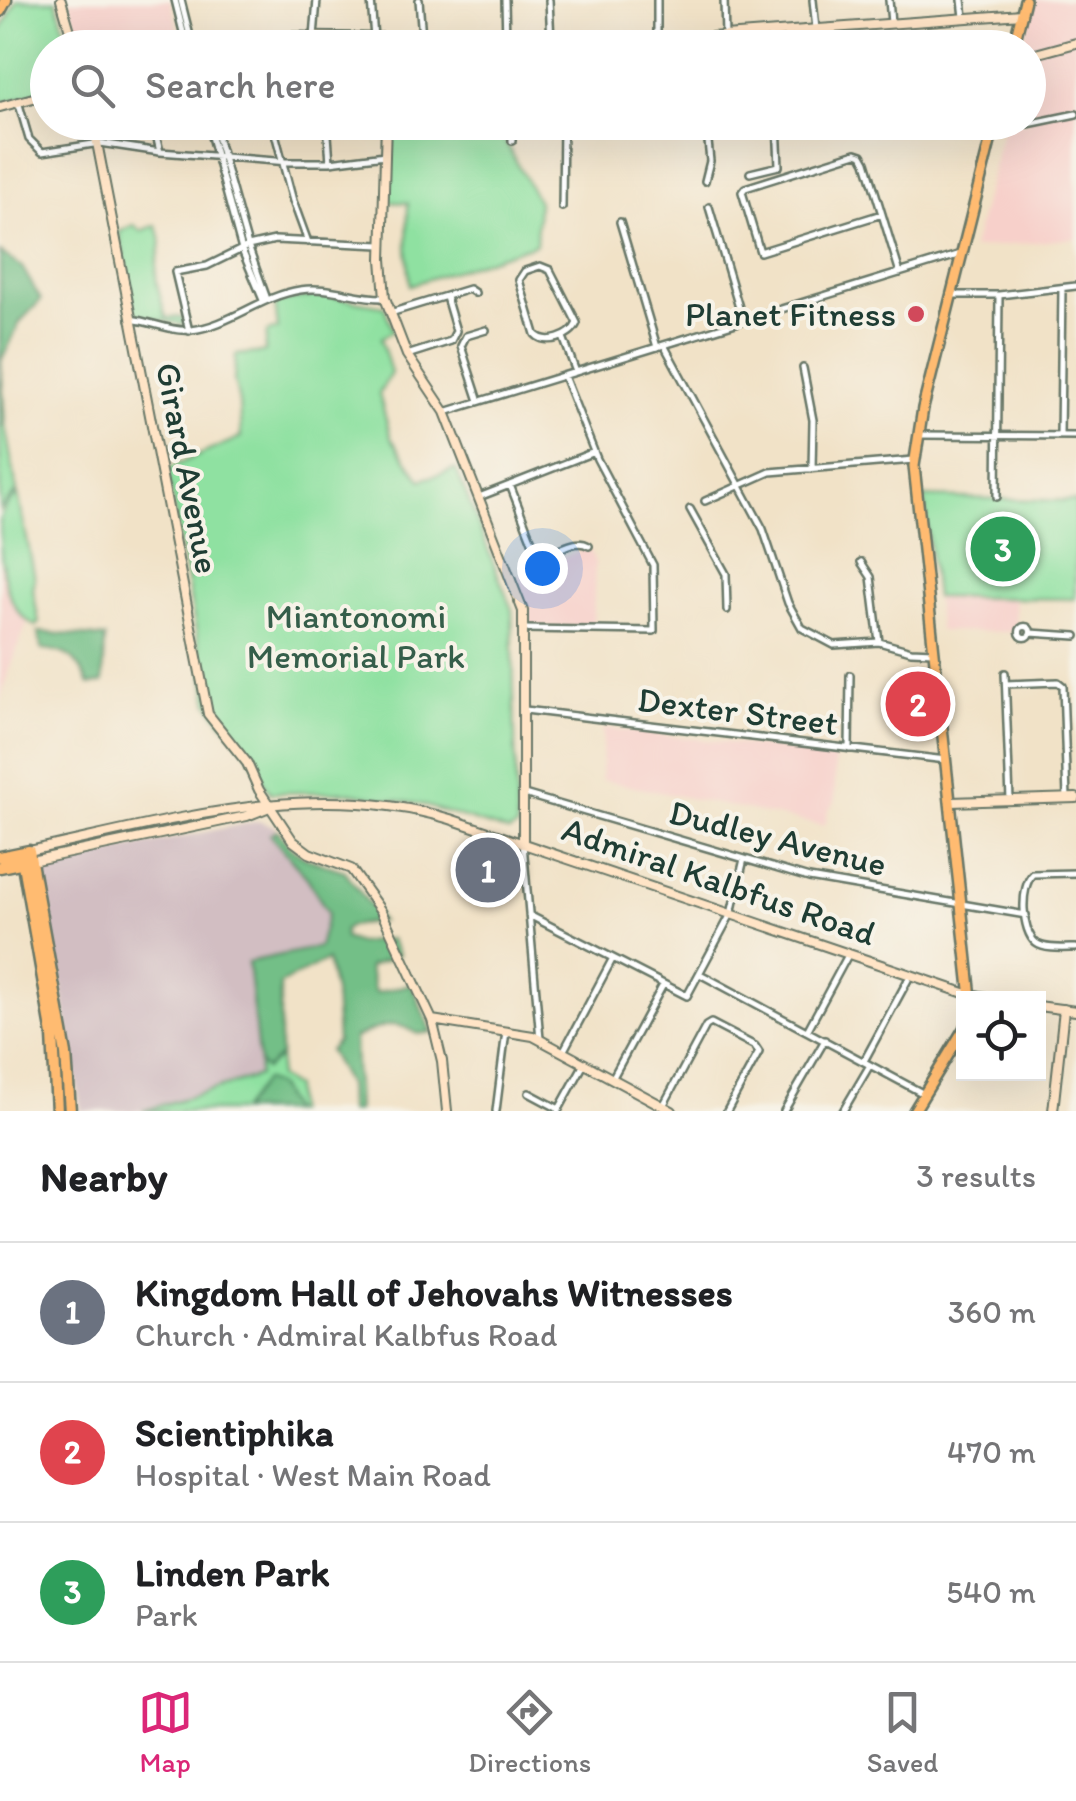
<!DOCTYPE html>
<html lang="en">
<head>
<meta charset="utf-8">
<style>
  body { margin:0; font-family:Itim,sans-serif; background:#f6f6f6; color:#202124 }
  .controls { position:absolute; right:30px; bottom:30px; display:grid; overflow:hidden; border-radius:0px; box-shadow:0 10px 40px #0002 }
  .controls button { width:90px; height:90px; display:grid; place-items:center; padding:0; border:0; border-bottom:2px solid #e0e0e0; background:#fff; color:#202124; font:50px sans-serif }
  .you { position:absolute; left:542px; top:568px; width:35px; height:35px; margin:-25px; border:8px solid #fff; border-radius:50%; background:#1a73e8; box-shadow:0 0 0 15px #1a73e833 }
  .badge { display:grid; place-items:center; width:65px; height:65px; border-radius:50%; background:#db2777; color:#fff; font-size:32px; font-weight:700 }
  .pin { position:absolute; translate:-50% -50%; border:5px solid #fff; box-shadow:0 2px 10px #0006 }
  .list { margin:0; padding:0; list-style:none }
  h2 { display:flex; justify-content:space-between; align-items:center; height:130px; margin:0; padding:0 40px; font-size:42px }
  h2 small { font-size:32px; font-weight:400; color:#757577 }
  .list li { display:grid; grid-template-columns:65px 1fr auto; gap:30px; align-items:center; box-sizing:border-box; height:140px; padding:0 40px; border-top:2px solid #e0e0e0 }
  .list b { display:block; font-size:38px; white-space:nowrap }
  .list p { margin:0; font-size:32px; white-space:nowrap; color:#757577 }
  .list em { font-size:32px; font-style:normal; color:#757577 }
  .icon { flex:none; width:55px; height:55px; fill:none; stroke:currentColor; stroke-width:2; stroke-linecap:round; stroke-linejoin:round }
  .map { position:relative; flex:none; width:1076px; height:1111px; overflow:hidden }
  .search { position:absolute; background:#fff; box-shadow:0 10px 40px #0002; left:30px; right:30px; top:30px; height:110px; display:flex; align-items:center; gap:25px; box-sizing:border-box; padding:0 35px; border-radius:55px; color:#757577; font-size:38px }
  .sheet { height:550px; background:#fff }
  nav { display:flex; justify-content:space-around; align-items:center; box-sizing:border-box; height:140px; border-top:2px solid #e0e0e0; background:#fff; font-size:28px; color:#757577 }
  nav a { display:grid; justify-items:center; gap:5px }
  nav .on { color:#db2777 }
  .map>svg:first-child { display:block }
  .built { fill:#f7d0ca }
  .industrial { fill:#d2bec2 }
  .green { fill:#8fe1a1; stroke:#578f6a; stroke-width:2.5 }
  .forest { fill:#73bf87; stroke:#497e5e; stroke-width:2.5 }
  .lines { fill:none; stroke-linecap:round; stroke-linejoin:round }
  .street-casing { stroke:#687767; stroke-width:10 }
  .secondary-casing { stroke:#687767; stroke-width:12 }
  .primary-casing { stroke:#687767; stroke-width:14 }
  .highway-casing { stroke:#687767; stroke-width:15 }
  .street { stroke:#fff; stroke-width:5 }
  .secondary { stroke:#ffe4c6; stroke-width:8 }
  .primary { stroke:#ffbb71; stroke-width:9 }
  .highway { stroke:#ffbb71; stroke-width:10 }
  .poi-dot { fill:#d1495b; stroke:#f7f3e8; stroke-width:4 }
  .labels { text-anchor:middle; stroke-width:8; stroke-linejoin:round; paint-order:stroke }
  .poi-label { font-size:35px; fill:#1f3d34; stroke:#f7f3e8; text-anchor:end }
  .street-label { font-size:35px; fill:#1f3d34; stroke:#f7f3e8 }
  .park-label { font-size:35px; fill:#355e4a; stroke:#f7f3e8 }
</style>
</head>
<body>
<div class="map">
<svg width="1076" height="1111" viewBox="0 0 1076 1111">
  <rect width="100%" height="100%" fill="#f7f3e8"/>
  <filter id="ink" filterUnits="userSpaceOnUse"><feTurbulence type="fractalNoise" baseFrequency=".01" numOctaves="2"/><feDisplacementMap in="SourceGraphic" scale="20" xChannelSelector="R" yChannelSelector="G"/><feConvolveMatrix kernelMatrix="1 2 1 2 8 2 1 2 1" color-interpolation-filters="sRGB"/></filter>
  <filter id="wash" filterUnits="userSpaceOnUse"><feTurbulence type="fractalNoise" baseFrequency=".0048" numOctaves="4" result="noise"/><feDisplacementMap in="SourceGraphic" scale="40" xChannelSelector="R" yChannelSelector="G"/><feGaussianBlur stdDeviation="2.25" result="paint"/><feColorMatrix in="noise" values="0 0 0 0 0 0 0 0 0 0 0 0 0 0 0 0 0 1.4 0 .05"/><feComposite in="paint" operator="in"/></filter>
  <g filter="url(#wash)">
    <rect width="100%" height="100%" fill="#f1e2c7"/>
    <path class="built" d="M69,0H170L182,43L180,48L83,47Z
      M1034,0H1076V238L972,249L1004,123L1028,122V48L1022,47Z
      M586,548L591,551L595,562L593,627L530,626L517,577Z
      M0,563L30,616L9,669L0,703Z
      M935,597L1014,598L1016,632L939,631Z
      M603,728L835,755V802L828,811L825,826L601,780Z"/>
    <path class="industrial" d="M258,821L274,826L277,830L271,835L308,879L328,912L319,947L248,963L259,1076L143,1111H81L42,866Z"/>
    <path class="green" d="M17,0H56L70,47L48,48L47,90L0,104V33Z
      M390,123H495L538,202L536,244L410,285L407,247L408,203L389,202Z
      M134,225L141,231L156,225C167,249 155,253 156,275C157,289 162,304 166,318L183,317L184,325L135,315L119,232Z
      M321,295L384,306L393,331L381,338L391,373L379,394L391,438L421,480L456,469L512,610L517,828L509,832L419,804L345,792L271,793C262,784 262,775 255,764C243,742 222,726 209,703L167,469L241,437L239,402L234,380L236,355L265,352L267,332L278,329L275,302Z
      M0,425H5L17,491L0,510Z
      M18,494L35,579L33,590L39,623L36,626C1,609 0,555 0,519C2,510 11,500 18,494Z
      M924,497L1076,501L1075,599L935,597Z
      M280,1056L278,1077L294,1087L295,1111H291L278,1087L264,1080L241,1111H143L258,1076L259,1064L266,1069Z"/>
    <path class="forest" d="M0,252L22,267L41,300L20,322L1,361L5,425H0Z
      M38,632L105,638L103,683L89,685C78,660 70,651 42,649Z
      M277,830L291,848L308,859L345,871L381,921L350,926L344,930V938L358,943L390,939L398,955L368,967L375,993L411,984L432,1032L418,1034C391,1017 382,1027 354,1038L357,1111H348L347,1085L329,1051L337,1041L334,992L327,960L280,984V1056L265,1069L259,1064L248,962L319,947L328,913L308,879L270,834Z
      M264,1080L278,1087L291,1111H241Z"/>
  </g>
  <g filter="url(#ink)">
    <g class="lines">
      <g class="street-casing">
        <path id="street" d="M175,0L187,48
          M181,0L193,48
          M371,0L374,38
          M419,0L422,37
          M505,0L506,40
          M549,0L551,41
          M657,0V41
          M724,0L725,36
          M813,0L816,29
          M889,0L891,23
          M962,0L964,17
          M828,28L830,48
          M770,33L771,48
          M253,36L255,48
          M314,37L317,0
          M320,37V48
          M18,101L29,139L42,152L100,143L160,152L289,162H330L385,155
          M153,122L160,152
          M207,122L242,250L263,300
          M213,122L248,246L267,299
          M272,122L293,201L308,242
          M327,122L330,162
          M512,122V141
          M1015,122L1028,124L1076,114
          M750,173L779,166L777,122
          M705,181L710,161L706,122
          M562,207L563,122
          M709,207L743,321
          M882,214L760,252L742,192L745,188L856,153L862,155L866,162L900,273
          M620,222L657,347
          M540,266L550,270L577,323C571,337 546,346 535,334L519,280L525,271Z
          M951,295H999L1076,286
          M446,297L456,331L451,341
          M390,313L469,289L475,293
          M130,319C150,321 171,332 191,330C229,326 261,296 300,290C329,285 356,299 385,298
          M189,331L175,272L207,266L248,246L275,240L381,245
          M466,336L461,346L479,401
          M466,336L486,330
          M563,337L576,372
          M664,345L763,529L788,603L802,628L834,645L879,642L911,651L933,652
          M407,355L451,341
          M803,368L813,420L812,469
          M445,412L961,254
          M920,435L1076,436
          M1060,436L1062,288
          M510,485L537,554C556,557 572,536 589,546
          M479,497L594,452
          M997,497L999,295
          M705,501L770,472L914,460
          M690,509L726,574L727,610
          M861,562L871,577L879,642
          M1019.5 632a5.5 5.5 0 1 1 11 0a5.5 5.5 0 1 1-11 0Z
          M524,629L654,631L653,565L597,459L564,376
          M1031,633L1076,636
          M1005,673L1010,800
          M1006,684L1058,682L1063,686L1067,798
          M525,710L946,760
          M849,749L850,675
          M524,794L809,878L1026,915
          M523,844L540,1039
          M1076,873L1033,874C1020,886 1021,931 1036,943C1045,950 1065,948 1076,948
          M529,915L687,996L731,914L744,859
          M700,974L924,1094
          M807,1031L848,955
          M563,1052L613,958
          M864,1061L910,976
          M612,1079L663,985
          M529,1093L559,1109
          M663,1106L706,1026L711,1023L755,1046L759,1052L727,1111
          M496,1111L506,1031
          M558,1111L584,1064
          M784,1111L825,1040
          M843,1111L870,1065"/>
      </g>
      <g class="secondary-casing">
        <path id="secondary" d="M61,0L75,48
          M204,48L253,36L657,41L1022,14
          M1028,56L1076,43
          M0,107L48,94
          M93,122L208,714L247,763L259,790L293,841L309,853L351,869L381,911L432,1020L442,1061L447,1111
          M386,122L382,259L385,298L407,355L445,412L523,611V844
          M951,802L1076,798
          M29,851C166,822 311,777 450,819L964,993L991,998
          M31,861L247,816L267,808
          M1038,1006L1076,1011
          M432,1020L533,1036L672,1111
          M1053,1111L1064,1009"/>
      </g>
      <g class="primary-casing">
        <path id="primary" d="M1013,48L1025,0
          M971,998L914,466L923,408L995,122
          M914,1111L964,1029"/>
      </g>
      <g class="highway-casing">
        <path id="highway" d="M0,11L6,0
          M21,853L53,1036L57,1111
          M0,857L29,851L66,1054L70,1111
          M0,867L25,862"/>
      </g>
      <use href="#street" class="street"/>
      <use href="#secondary" class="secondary"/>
      <use href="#primary" class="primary"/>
      <use href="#highway" class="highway"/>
    </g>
  </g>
  <circle class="poi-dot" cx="916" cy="314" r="10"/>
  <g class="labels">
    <g class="poi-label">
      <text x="896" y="326">Planet Fitness</text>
    </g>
    <g class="street-label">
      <text transform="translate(188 468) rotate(79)" y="12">Girard Avenue</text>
      <text transform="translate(738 711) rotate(7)" y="12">Dexter Street</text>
      <text transform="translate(778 838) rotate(14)" y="12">Dudley Avenue</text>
      <text transform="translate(719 881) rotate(19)" y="12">Admiral Kalbfus Road</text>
    </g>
    <g class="park-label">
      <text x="356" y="628">Miantonomi<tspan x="356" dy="40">Memorial Park</tspan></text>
    </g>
  </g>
</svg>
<div class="controls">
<button><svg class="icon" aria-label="locate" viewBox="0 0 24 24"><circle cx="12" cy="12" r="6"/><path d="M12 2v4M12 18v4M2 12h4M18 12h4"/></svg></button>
</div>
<div class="you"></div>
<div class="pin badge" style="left:488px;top:870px;background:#6b7280">1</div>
<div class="pin badge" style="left:918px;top:704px;background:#e0444e">2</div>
<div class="pin badge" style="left:1003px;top:549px;background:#2e9e5b">3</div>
<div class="search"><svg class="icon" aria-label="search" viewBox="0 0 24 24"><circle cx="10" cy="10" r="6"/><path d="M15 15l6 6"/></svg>Search here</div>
</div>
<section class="sheet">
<h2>Nearby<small>3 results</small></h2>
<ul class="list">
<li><span class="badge" style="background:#6b7280">1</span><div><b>Kingdom Hall of Jehovahs Witnesses</b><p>Church · Admiral Kalbfus Road</p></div><em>360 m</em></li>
<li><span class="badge" style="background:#e0444e">2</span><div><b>Scientiphika</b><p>Hospital · West Main Road</p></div><em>470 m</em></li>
<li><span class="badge" style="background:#2e9e5b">3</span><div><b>Linden Park</b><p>Park</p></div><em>540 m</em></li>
</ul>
</section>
<nav>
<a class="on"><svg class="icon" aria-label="map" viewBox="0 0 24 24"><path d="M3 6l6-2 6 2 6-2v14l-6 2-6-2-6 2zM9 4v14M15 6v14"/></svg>Map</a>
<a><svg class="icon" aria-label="directions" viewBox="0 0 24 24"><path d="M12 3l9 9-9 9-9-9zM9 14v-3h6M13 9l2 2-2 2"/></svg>Directions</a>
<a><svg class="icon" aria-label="saved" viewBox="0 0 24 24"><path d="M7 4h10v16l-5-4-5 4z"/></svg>Saved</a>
</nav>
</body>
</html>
